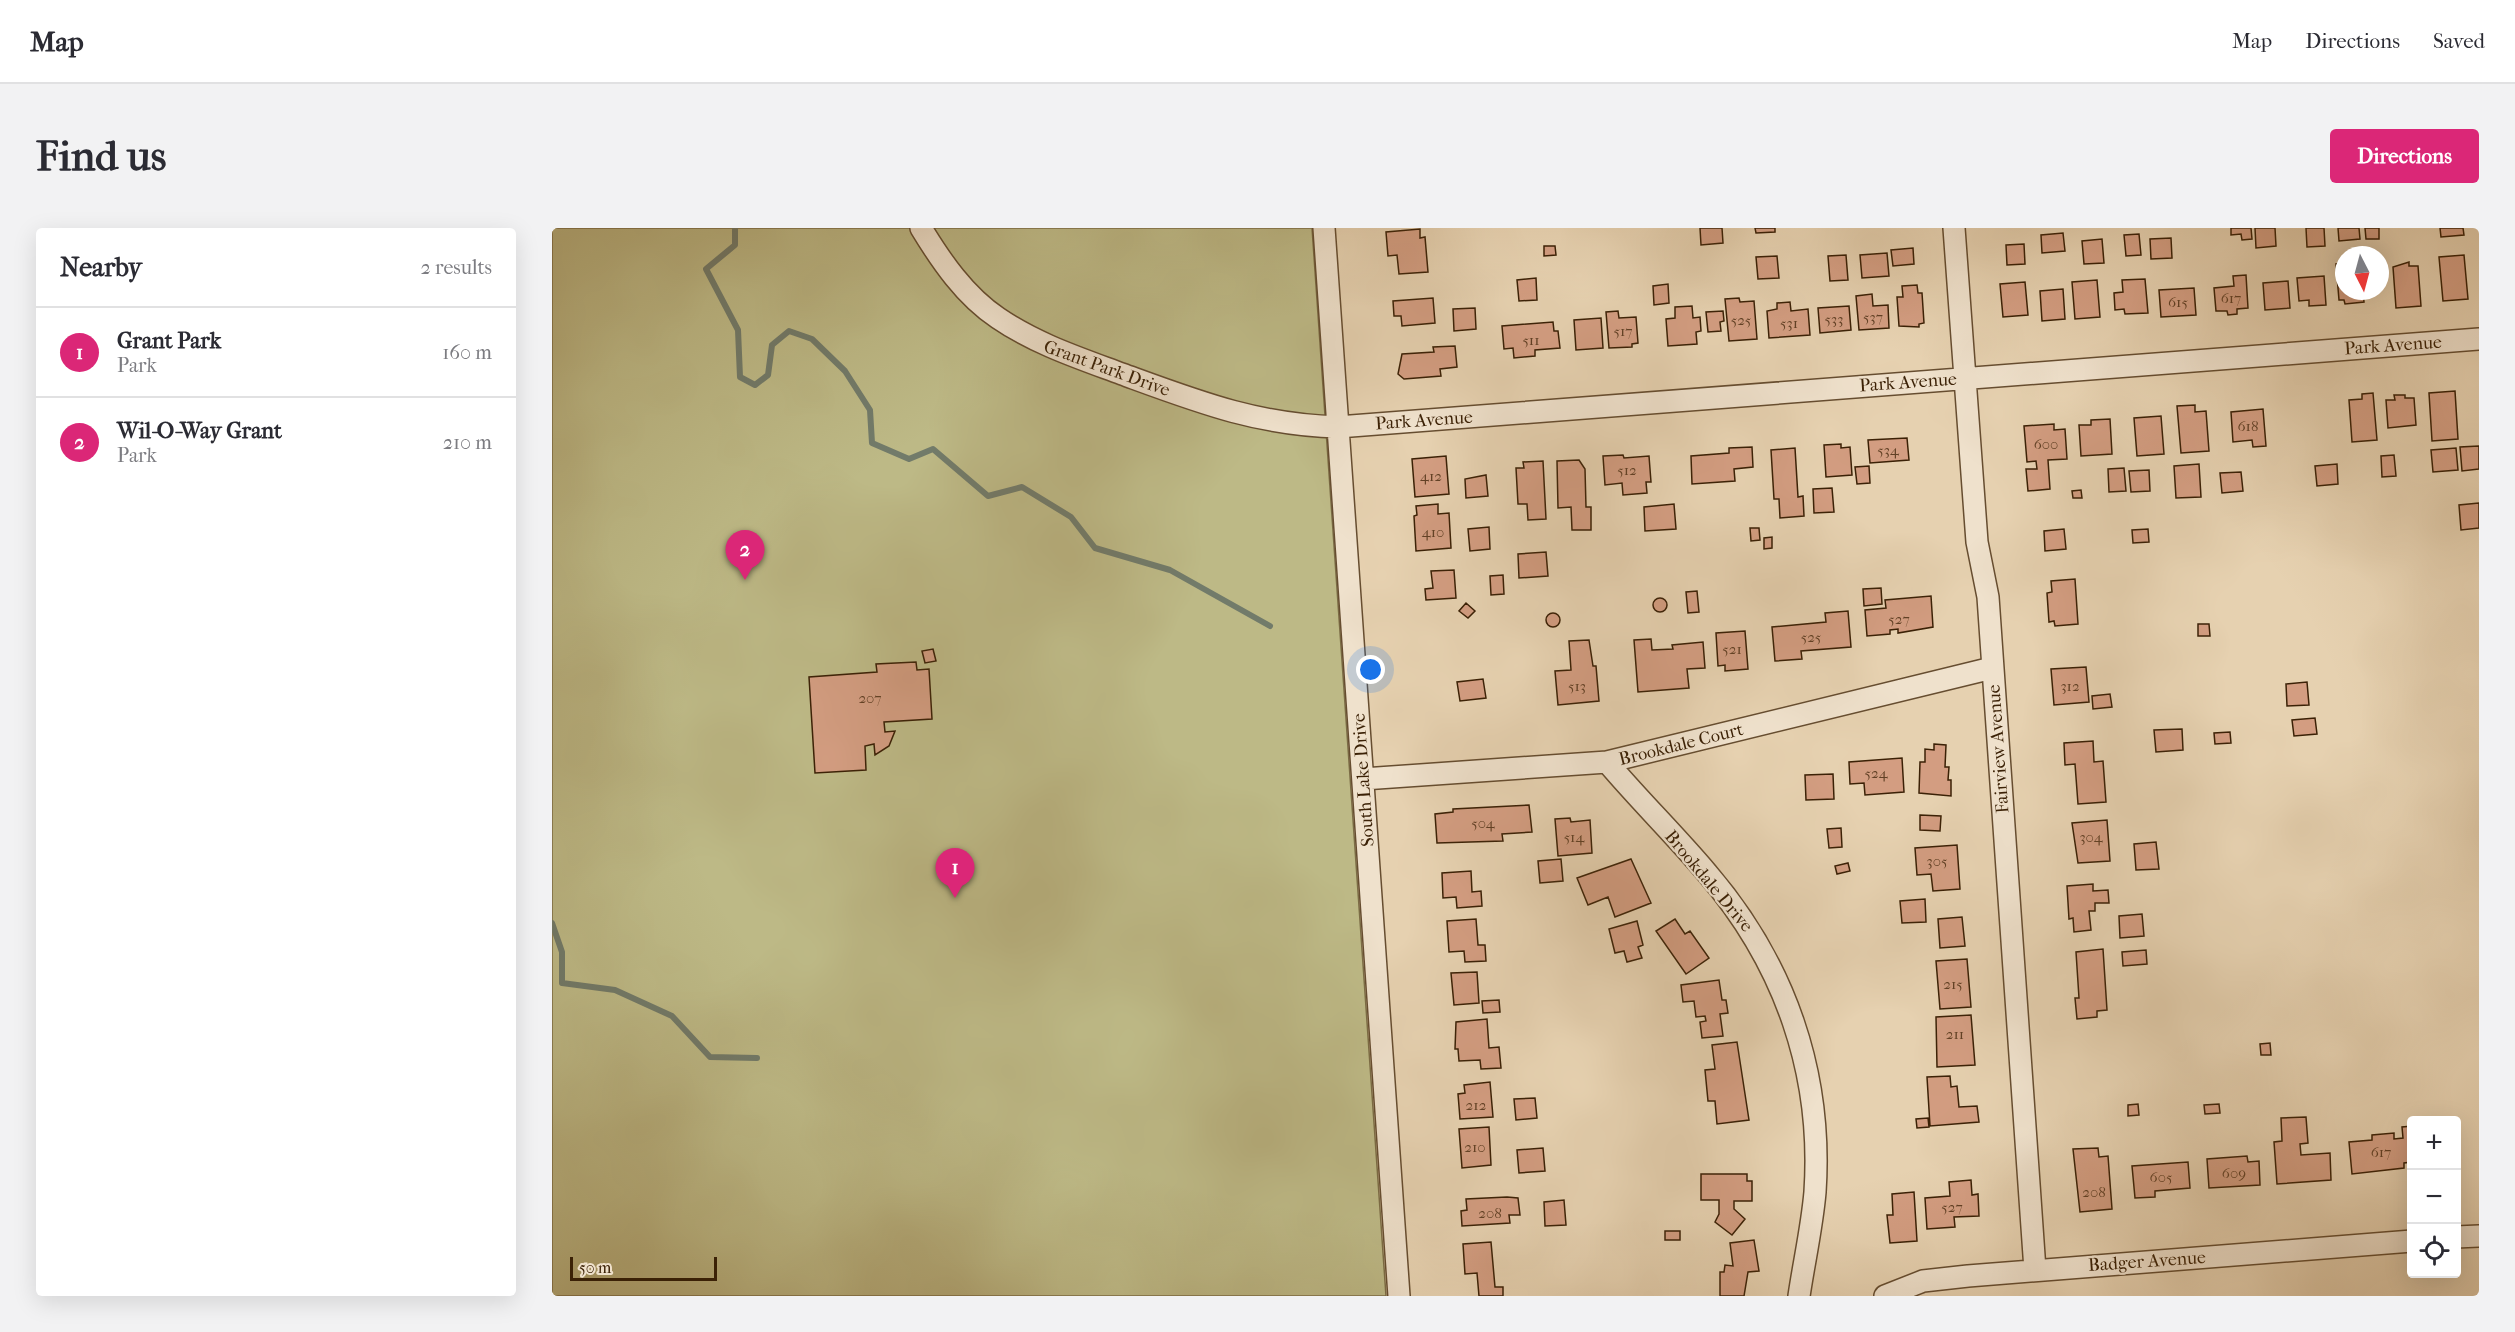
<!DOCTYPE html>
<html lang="en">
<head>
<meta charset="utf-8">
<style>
  body { margin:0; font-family:"IM FELL French Canon",serif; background:#f2f2f3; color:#2b2b33 }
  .controls { position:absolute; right:18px; bottom:18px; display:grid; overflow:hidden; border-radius:6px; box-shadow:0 6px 24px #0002 }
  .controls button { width:54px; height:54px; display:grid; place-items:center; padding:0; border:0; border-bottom:2px solid #e1e1e2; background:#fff; color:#2b2b33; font:30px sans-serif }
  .compass { position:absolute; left:1783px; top:18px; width:54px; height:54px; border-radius:50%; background:#fff; box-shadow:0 6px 24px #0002; rotate:174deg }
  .scale { position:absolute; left:18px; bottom:15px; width:147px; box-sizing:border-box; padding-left:6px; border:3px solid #3b2106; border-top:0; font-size:16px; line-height:21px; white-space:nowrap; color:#3b2106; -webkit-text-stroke:4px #efe1cc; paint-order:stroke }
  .you { position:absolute; left:819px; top:442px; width:21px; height:21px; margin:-15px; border:4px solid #fff; border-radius:50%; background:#1a73e8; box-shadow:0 0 0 9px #1a73e833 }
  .badge { display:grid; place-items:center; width:39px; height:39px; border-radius:50%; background:#db2777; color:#fff; font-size:20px; font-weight:700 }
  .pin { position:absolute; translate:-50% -50px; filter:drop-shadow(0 2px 3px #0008) }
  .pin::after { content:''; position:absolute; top:32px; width:21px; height:18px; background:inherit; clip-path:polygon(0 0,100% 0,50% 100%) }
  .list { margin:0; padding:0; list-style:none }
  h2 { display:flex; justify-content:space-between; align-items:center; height:78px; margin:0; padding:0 24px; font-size:26px }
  h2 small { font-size:20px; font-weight:400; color:#7c7c81 }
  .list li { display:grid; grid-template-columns:39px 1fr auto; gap:18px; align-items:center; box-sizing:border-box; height:90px; padding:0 24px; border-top:2px solid #e1e1e2 }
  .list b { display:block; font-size:22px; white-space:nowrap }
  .list p { margin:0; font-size:20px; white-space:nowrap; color:#7c7c81 }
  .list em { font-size:20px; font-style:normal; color:#7c7c81 }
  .icon { flex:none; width:33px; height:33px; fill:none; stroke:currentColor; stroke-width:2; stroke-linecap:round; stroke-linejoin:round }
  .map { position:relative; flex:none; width:1927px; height:1068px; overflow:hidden; border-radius:6px }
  header { display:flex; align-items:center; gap:36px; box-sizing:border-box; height:84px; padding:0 30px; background:#fff; border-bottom:2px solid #e1e1e2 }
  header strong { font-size:28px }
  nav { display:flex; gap:33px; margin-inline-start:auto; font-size:21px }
  .intro { display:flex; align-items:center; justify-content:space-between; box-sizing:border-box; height:144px; padding:0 36px }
  h1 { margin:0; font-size:42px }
  .button { padding:15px 27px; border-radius:6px; background:#db2777; color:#fff; font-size:21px; font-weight:700 }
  main { display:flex; gap:36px; padding:0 36px }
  aside { flex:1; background:#fff; border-radius:6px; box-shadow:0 6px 24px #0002 }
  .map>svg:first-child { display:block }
  .green { fill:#bdb986; stroke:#7c6d46; stroke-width:1.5 }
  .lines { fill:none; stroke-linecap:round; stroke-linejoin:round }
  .stream { stroke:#727b6a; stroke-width:6 }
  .building { fill:#d39d81; stroke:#3b2106; stroke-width:1.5 }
  .minor-casing { stroke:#664d30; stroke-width:24 }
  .minor { stroke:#efe1cc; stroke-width:21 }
  .labels { text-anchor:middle; stroke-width:4.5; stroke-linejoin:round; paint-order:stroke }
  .number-label { font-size:15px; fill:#614025 }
  .street-label { font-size:18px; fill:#3b2106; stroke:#efe1cc }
</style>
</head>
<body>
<header>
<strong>Map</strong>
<nav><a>Map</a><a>Directions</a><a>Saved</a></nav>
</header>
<div class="intro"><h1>Find us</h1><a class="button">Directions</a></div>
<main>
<aside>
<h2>Nearby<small>2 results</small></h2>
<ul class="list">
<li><span class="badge">1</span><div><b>Grant Park</b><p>Park</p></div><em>160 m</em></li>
<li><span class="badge">2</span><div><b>Wil-O-Way Grant</b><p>Park</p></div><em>210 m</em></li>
</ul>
</aside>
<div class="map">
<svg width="1927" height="1068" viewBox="0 0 1927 1068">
  <rect width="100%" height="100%" fill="#e6d1b0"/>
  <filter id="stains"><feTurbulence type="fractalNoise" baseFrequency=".00333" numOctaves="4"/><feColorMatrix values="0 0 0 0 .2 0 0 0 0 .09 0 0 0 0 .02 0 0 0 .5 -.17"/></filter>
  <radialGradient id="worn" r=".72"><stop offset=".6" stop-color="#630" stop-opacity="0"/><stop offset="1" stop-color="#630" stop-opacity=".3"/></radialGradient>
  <path class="green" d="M0,0H760L834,1068H0Z"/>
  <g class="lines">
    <path class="stream" d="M183,0V17L154,41L186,102L188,149L203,157L216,147L220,117L237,103L260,111L293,143L318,182L320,215L357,231L381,221L436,268L470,259L519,289L543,320L618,342L718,398
      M0,695L10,724V755L63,762L120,788L158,829L205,830"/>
  </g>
  <path class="building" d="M1148,0H1170L1171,15L1149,17Z
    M1203,0H1223V4L1204,5Z
    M1679,0H1699L1700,11L1690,12L1689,6L1679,7Z
    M1703,0H1723L1724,18L1704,20Z
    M1754,0H1772L1773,18L1755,19Z
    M1786,0H1807L1808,11L1787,13Z
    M1813,0H1827V11H1814Z
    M1888,0H1911L1912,7L1889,9Z
    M868,1V10L873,9L876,44L847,46L845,27L836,28L834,4Z
    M1511,5L1513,23L1490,25L1489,7Z
    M1587,6L1589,27L1574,28L1572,7Z
    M1619,10L1620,30L1599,31L1598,11Z
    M1550,11L1552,35L1532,36L1530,13Z
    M1472,16L1473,36L1455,37L1454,17Z
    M992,18H1003L1004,27L992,28Z
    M1361,20L1362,36L1341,38L1339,22Z
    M1335,25L1337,48L1310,50L1308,27Z
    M1294,27L1296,52L1278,53L1276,28Z
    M1912,27L1916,71L1891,73L1887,29Z
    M1225,28L1227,50L1206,51L1204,29Z
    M1857,34V38H1866L1869,78L1844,80L1841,39Z
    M1792,35V63H1811L1812,74L1793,76L1792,72H1787L1784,36Z
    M1694,47L1696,80L1685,81V86L1676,87L1675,83H1664L1662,60L1682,58L1681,48Z
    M1772,48L1774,77L1757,78V72L1747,73L1745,50Z
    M984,50L985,72L967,73L965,52Z
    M1593,51L1596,85L1573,86L1572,81L1563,82L1562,65L1571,64L1570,52Z
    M1545,52L1548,89L1523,91L1520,54Z
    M1736,53L1738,80L1713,82L1711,55Z
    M1473,54L1476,87L1451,89L1448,56Z
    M1116,56L1117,75L1102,77L1101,58Z
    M1365,57L1366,65H1370L1372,95L1367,96V99L1347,98L1345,69H1351L1350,58Z
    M1642,60L1644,87L1609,89L1607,62Z
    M1511,61L1513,91L1490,93L1488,63Z
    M1320,66L1321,78L1336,77L1337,100L1307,102L1304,68Z
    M881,70L883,95L850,98L849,88H842L841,73Z
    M1187,70L1188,74L1202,73L1205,111L1177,113L1173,71Z
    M1238,74L1239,83L1256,81L1258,107L1217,110L1215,83L1225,81V75Z
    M1140,78L1141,90L1148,89L1149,103L1144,104L1145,116L1116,118L1114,91L1123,90V79Z
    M1297,78L1299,102L1268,105L1266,80Z
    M923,80L924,101L902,103L901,81Z
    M1066,83L1067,90L1084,89L1086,115L1080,116V119L1057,120L1054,84Z
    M1171,83L1172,93L1168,94L1169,103L1156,104L1154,84Z
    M1049,90L1051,120L1024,122L1022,92Z
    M1001,94L1002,103H1006L1008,120L983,122V128L962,130L961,120L952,121L950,98Z
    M903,118L905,139L888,141L889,148L852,151L846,146L850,126L882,124L881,119Z
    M1903,163L1906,211L1880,213L1877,165Z
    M1821,165L1825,212L1800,214L1797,172L1810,171V166Z
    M1842,167H1853V170H1862L1864,197L1836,200L1834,172H1843Z
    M1643,177V184L1654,183L1657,223L1629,225L1625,178Z
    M1711,181L1714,218L1701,219L1700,212L1681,214L1679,184Z
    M1609,188L1612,226L1585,228L1582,190Z
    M1558,191L1560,226L1529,228L1527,197H1539V192Z
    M1502,196V202L1513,201L1515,231L1496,232L1498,261L1476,263L1474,241H1485L1484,233L1475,234L1472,198Z
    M1355,210L1357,232L1318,235L1316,212Z
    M1289,216V220L1298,219L1300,247L1274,249L1272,217Z
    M1927,218V241L1910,243L1908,219Z
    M1200,219L1201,239L1182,241L1183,253L1140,256L1139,228L1177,225V220Z
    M1243,220L1246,269L1251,268L1252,288L1228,290L1227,271H1222L1219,222Z
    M1904,220L1906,242L1881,244L1879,222Z
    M1071,227L1072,230L1097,228L1099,254H1094L1095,265L1071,267L1070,255L1053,257L1051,228Z
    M1842,227L1844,248L1830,249L1829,228Z
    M894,228L897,266L863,269L860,231Z
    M1027,232L1033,241L1034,279H1039V302H1020L1019,279L1006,280L1005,233Z
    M991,233L994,291L976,292L975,276H966L964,240H972L971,234Z
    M1647,236L1649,269L1624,270L1622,238Z
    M1785,236L1786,256L1765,258L1763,238Z
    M1317,238L1318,255L1305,256L1303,239Z
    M1572,240L1574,263L1557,264L1556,241Z
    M1597,242L1598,263L1579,264L1577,243Z
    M1689,244L1691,263L1670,265L1668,245Z
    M934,247L936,268L914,270L913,251Z
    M1280,260L1282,284L1262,285L1261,261Z
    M1529,262L1530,270H1521L1520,263Z
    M1927,275V300L1909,302L1907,277Z
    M886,276V286L897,285L899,320L864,323L862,288L865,287L864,278Z
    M1122,276L1124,301L1093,303L1092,279Z
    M937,299L938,321L918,323L916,301Z
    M1198,300H1207L1208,312L1199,313Z
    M1512,301L1514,321L1493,323L1492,303Z
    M1596,301L1597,314L1581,315L1580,302Z
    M1220,309V320L1212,321V310Z
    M994,324L996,348L967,350L966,326Z
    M902,342L904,370L874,372L873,361L881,360L879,343Z
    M951,347L952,366L939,367L938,348Z
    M1523,351L1526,396L1503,398L1502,393L1497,394L1495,365L1500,364L1499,353Z
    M1329,360L1330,376L1312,378L1311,361Z
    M1145,363L1147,384L1136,385L1134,364Z
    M1379,368L1381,399L1346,405V401L1338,402V406L1315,408L1313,382L1334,380L1333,372Z
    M1101 377a7 7 0 1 1 14 0a7 7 0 1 1-14 0Z
    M914,375L923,383L916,390L907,383Z
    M1296,383L1299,419L1249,423L1250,431L1223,433L1220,399L1274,394L1273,385Z
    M994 392a7 7 0 1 1 14 0a7 7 0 1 1-14 0Z
    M1646,396H1657L1658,408H1646Z
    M1193,403L1196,441L1173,443V437L1166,438L1164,405Z
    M1099,411L1100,422L1121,421L1120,417L1151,414L1153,440L1135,441L1137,460L1086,464L1082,412Z
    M1037,412L1041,438H1044L1047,473L1006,477L1003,443L1019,442L1017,413Z
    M381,421L384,433L373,435L370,423Z
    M364,434L365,442L377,441L380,491L332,494L333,504L343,503L337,518L323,527L322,516L313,518L314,542L263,545L257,449L325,444L324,436Z
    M1534,439L1537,474L1502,477L1499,441Z
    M931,451L934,470L908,473L905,454Z
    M1755,454L1757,477L1735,478L1734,456Z
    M1558,466L1560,479L1541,481L1540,468Z
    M1763,490L1765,506L1742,508L1740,492Z
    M1630,501L1631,522L1604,524L1602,502Z
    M1678,504L1679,515L1663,516L1662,505Z
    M1541,513L1542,534L1551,533L1554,574L1526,576L1523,536L1513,537L1512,515Z
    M1382,516L1394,517L1393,539H1397L1396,552H1399V568L1367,565L1368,534H1373V521L1382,522Z
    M1350,530L1352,564L1313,567L1312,555L1298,556L1297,534Z
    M1281,546L1282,571L1254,572L1253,547Z
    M977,577L980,604L950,606L951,613L885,615L883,586L901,584V581Z
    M1368,587L1389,588L1388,603L1368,602Z
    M1018,590L1019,594L1038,592L1040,625L1006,628L1003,591Z
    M1555,592L1558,633L1526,635L1520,595Z
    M1289,600L1290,619L1277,620L1275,601Z
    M1604,614L1607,641L1584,642L1582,616Z
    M1405,617L1408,661L1381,663L1379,646L1365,647L1363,620Z
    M1009,631L1011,653L988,655L986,633Z
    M1079,631L1099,675L1063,689L1056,669L1036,677L1025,650Z
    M1296,635L1298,643L1285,646L1283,638Z
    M919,643L920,664L929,663L930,678L905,680L904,669L891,670L890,645Z
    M1541,656V663L1556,662L1557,675H1543V683H1537L1539,702L1522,704L1521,690L1517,691L1515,658Z
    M1373,671L1374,694L1350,695L1348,673Z
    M1590,686L1592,708L1568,710L1567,688Z
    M1410,689L1413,718L1388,720L1386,691Z
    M924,691L926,717H933L934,733L913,734L912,723L897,724L895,693Z
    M1123,691L1133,706L1138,703L1157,730L1134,746L1104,703Z
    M1085,693L1091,717L1086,719L1090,730L1075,734L1072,723L1063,725L1057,701Z
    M1551,721L1555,782L1545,783V789L1525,791L1523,770H1527L1524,724Z
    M1594,722L1595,736L1571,738L1570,724Z
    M1415,731L1419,779L1388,781L1384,733Z
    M925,744L927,775L902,777L899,745Z
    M1167,752L1170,772H1174L1176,785L1168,786L1171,808L1150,810L1148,794L1154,793L1153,788L1144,789L1142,773L1131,774L1129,757Z
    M947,772L948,784L931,785L930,773Z
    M1419,787L1423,837L1385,839L1384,789Z
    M935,791L937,820L947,819L949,840L929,841L928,832L907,833L906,821H903L904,794Z
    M1185,814L1197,892L1165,896L1163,873H1156L1153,842L1163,841L1160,817Z
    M1718,815L1719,827H1709L1708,816Z
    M1398,848L1399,859L1405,858L1407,879L1425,878L1427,894L1378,898L1375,849Z
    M938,854L941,889L908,891L906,866L913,865L912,857Z
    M983,870L985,890L964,892L962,871Z
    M1586,876L1587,887L1576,888V877Z
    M1667,876L1668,885L1653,886L1652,877Z
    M1754,889L1756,915L1748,916L1749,927L1778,925L1779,952L1725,956L1722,914L1730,913L1729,890Z
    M1376,890L1377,899L1365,900L1364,891Z
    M1860,898V934L1852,935V940L1800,946L1797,914L1820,912V907L1842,905V911L1851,910L1850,899Z
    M937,899L939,937L910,940L907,901Z
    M991,920L993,943L967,945L965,922Z
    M1546,920L1547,929L1556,928L1560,981L1528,984L1521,921Z
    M1695,928L1696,934L1707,933L1708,957L1657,960L1655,931Z
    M1636,934L1638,960L1603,963V969L1583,970L1580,938Z
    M1149,946H1195V953H1200V973H1182V981L1193,991L1180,1007L1163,994L1167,986V972H1149Z
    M1419,952L1420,967L1426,966L1427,988L1402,989L1403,999L1375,1001L1373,970L1398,968L1397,954Z
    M1362,964L1365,1013L1338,1015L1335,987H1341L1340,966Z
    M955,969L966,970L968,987H957L958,995L910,998L909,983L915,982L914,971Z
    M1012,972L1014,997L993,998L992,974Z
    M1113,1003H1128V1012H1113Z
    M1202,1012L1207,1043L1196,1044L1192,1068H1168V1044H1172L1173,1037L1181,1038L1178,1015Z
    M939,1014L943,1059H951V1068H927L925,1045L913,1046L911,1016Z"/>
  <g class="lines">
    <g class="minor-casing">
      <path id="minor" d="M369,0C389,33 413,68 446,90C484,116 527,130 570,146C644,173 705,197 786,199L1927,111
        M772,0L847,1068
        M1402,0L1425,314L1436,369L1483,1042
        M1055,534C1087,572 1123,607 1155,645C1233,736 1271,845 1263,964C1260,999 1252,1034 1247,1068
        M811,551L1055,534L1440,440
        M1904,1009L1927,1008
        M1333,1068L1371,1053L1416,1048L1860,1013"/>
    </g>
    <use href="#minor" class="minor"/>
  </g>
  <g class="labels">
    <g class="number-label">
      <text x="1679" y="75">617</text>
      <text x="1626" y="79">615</text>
      <text x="1321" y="94">537</text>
      <text x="1282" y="96">533</text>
      <text x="1189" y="97">525</text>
      <text x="1237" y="100">531</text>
      <text x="1071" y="108">517</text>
      <text x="979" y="117">511</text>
      <text x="1696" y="203">618</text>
      <text x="1494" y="221">600</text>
      <text x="1336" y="227">534</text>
      <text x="1075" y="247">512</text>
      <text x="879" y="253">412</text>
      <text x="881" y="309">410</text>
      <text x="1347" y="396">527</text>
      <text x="1259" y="414">525</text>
      <text x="1180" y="426">521</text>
      <text x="1025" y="463">513</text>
      <text x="1518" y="463">312</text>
      <text x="318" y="475">207</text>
      <text x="1324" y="550">524</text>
      <text x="931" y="600">504</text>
      <text x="1022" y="614">514</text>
      <text x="1539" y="614">304</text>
      <text x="1385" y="638">305</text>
      <text x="1401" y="761">215</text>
      <text x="1403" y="811">211</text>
      <text x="924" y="882">212</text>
      <text x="923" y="924">210</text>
      <text x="1829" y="929">617</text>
      <text x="1682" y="950">609</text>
      <text x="1609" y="954">605</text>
      <text x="1542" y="969">208</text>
      <text x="1400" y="984">527</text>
      <text x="938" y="990">208</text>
    </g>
    <g class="street-label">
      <text transform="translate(1841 117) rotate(-4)" y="6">Park Avenue</text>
      <text transform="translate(555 140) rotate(20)" y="6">Grant Park Drive</text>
      <text transform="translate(1356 154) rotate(-4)" y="6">Park Avenue</text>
      <text transform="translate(872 192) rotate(-4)" y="6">Park Avenue</text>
      <text transform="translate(1129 516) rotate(-14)" y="6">Brookdale Court</text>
      <text transform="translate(1446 521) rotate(-94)" y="6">Fairview Avenue</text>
      <text transform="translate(811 552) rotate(-94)" y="6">South Lake Drive</text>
      <text transform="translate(1157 653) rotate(50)" y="6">Brookdale Drive</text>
      <text transform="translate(1595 1033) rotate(-4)" y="6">Badger Avenue</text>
    </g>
  </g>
  <rect width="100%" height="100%" filter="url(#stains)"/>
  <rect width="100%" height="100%" fill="url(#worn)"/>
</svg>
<div class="controls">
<button>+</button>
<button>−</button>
<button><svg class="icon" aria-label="locate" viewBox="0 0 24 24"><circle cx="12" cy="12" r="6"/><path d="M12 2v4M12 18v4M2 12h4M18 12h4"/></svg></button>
</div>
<svg class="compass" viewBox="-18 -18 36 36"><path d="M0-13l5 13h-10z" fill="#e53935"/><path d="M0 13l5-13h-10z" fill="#7c7c81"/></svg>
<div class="scale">50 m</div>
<div class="you"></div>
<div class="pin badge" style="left:403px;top:670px">1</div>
<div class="pin badge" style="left:193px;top:352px">2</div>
</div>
</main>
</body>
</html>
